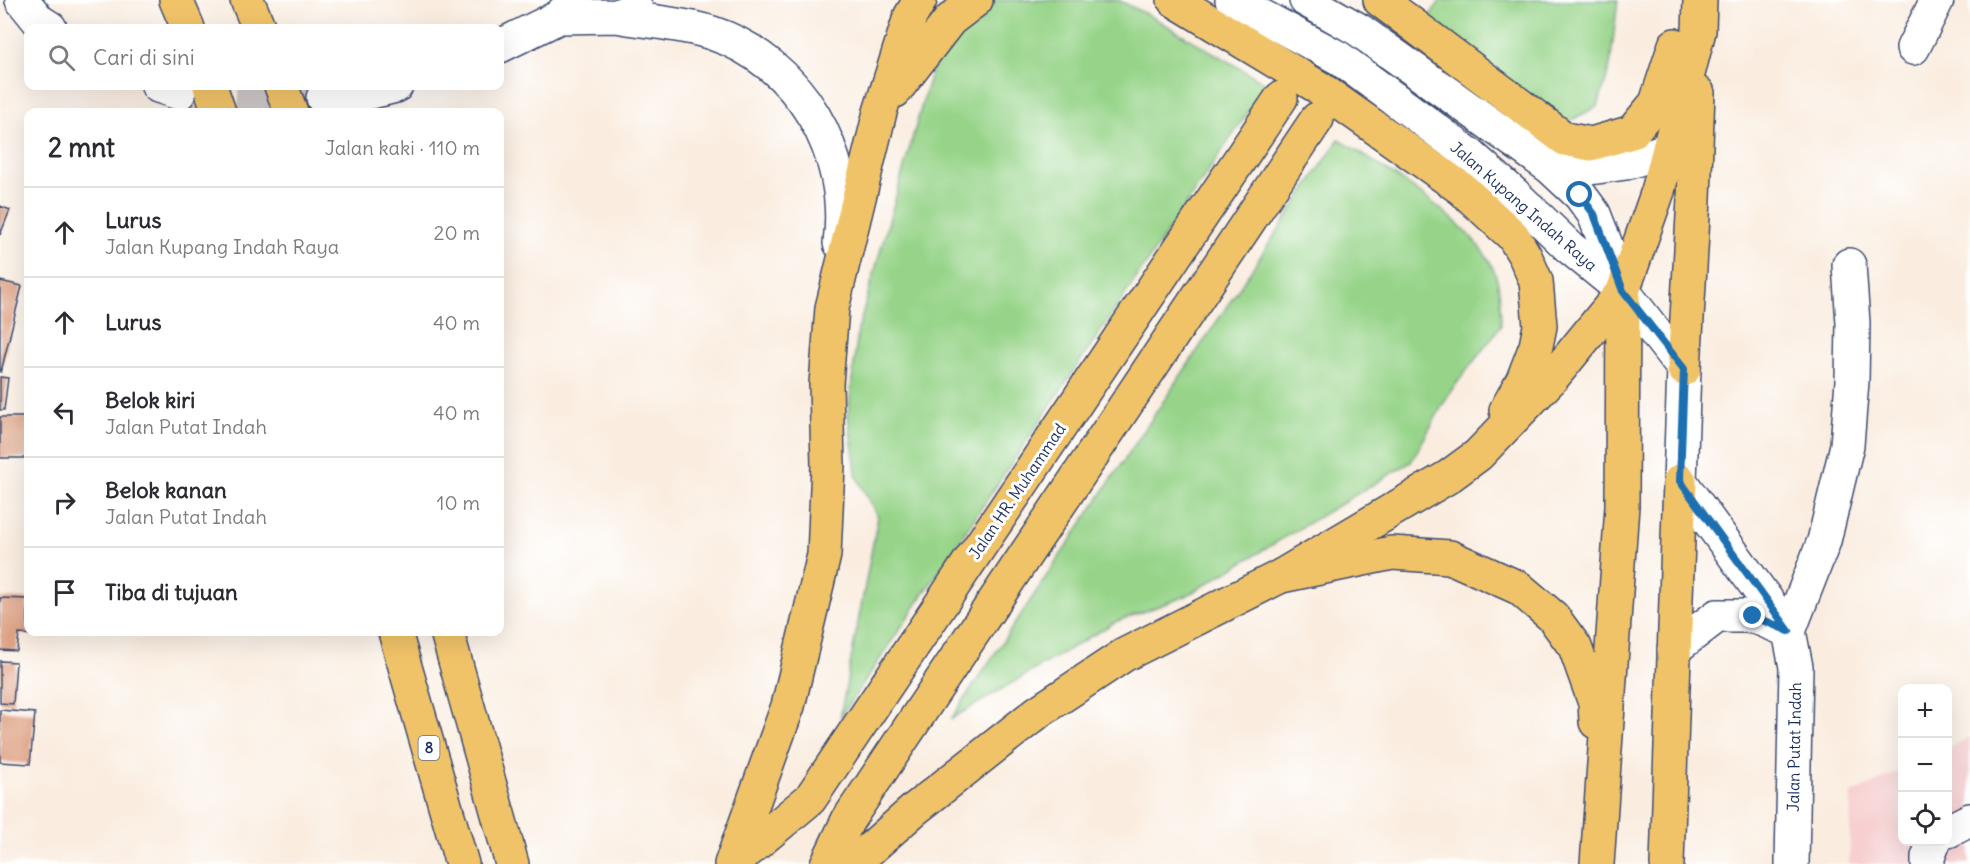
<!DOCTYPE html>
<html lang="id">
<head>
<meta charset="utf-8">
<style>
  body { margin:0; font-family:Delius,sans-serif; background:#f7f7f7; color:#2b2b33 }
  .controls { position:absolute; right:18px; bottom:18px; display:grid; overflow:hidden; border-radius:12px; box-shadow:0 6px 24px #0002 }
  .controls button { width:54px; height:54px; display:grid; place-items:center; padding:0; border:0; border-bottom:2px solid #e1e1e2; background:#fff; color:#2b2b33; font:30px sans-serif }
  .stop { position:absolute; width:18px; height:18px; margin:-14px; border:4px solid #1f6fb2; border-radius:50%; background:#fff }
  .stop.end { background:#1f6fb2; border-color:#fff; box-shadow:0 2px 6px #0008 }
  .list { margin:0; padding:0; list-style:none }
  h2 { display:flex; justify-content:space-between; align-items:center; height:78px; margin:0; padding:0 24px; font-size:26px }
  h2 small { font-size:20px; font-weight:400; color:#7c7c81 }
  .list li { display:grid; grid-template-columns:39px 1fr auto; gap:18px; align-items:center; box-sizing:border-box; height:90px; padding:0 24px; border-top:2px solid #e1e1e2 }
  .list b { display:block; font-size:22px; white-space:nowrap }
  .list p { margin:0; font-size:20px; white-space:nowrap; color:#7c7c81 }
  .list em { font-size:20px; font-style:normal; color:#7c7c81 }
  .icon { flex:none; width:33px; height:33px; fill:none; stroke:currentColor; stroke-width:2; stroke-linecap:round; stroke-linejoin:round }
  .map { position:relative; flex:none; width:1970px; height:864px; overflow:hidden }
  .search { position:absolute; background:#fff; box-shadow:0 6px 24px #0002; left:24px; top:24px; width:480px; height:66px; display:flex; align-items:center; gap:15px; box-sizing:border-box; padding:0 21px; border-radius:12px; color:#7c7c81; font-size:22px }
  .panel { position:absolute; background:#fff; box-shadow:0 6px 24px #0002; left:24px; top:108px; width:480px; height:528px; border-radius:12px }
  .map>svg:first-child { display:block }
  .built { fill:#f7cfd0 }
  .green { fill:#97d489; stroke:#598274; stroke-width:1.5 }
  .building { fill:#da9776 }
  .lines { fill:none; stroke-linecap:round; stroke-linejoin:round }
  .minor-tunnel { stroke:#cdc7c6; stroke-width:33; stroke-dasharray:33 16; stroke-linecap:butt }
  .major-tunnel { stroke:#cdc7c6; stroke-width:33; stroke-dasharray:33 16; stroke-linecap:butt }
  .minor-casing { stroke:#3c4c72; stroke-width:36 }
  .major-casing { stroke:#3c4c72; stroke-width:36 }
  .highway-casing { stroke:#3c4c72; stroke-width:36 }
  .minor { stroke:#fff; stroke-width:33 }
  .major { stroke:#f1c369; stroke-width:33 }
  .highway { stroke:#f1c369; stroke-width:33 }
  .route { stroke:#1f6fb2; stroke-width:8 }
  .labels { text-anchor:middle; stroke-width:6; stroke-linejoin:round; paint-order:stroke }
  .shield { fill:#fff; stroke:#5f6d8e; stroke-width:1.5 }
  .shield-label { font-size:15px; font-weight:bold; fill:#1b2f5e }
  .street-label { font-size:16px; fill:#1b2f5e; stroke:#fff }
</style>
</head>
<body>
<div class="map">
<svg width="1970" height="864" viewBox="0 0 1970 864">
  <rect width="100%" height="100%" fill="#fff"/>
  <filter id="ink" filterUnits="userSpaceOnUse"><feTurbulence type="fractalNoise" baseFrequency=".0167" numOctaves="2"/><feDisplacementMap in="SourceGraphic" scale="12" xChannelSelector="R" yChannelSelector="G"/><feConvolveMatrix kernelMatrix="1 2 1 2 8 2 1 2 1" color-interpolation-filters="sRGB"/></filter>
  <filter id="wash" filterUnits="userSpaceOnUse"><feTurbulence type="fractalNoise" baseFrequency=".008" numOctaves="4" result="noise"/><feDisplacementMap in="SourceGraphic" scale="24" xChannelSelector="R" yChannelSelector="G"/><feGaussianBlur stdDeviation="1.35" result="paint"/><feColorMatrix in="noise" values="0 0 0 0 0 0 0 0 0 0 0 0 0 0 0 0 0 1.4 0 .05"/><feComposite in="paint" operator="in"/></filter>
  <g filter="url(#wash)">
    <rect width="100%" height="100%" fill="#faede0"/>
    <path class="built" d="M1970,737V864H1849L1851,794L1902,770V842H1948V748Z"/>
    <path class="green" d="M990,0H1118L1154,18L1267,84L840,718L878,517L857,478L848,415L858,330L938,48Z
      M1441,0H1618L1610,66L1598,106L1568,122L1425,22Z
      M1339,139C1385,170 1484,226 1497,280C1501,295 1500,311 1501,326L1450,392L1411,462L1186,596L1115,622L951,719Z"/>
    <g id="blocks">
      <path class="building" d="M0,206L10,210L0,235Z
        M0,281L22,286L1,372H0Z
        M0,377L8,378L4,410H0Z
        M0,417H28V458H0Z
        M0,598L28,599V632H40L39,635L19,634L17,651L0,650Z
        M0,661L16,662L13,704L0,703Z
        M0,710L35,713L30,764L0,762Z"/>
    </g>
  </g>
  <g filter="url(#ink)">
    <use href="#blocks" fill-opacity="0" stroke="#3c4c72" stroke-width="1.5"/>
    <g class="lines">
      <path class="minor-tunnel" d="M187,94L249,99L323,98"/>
      <path class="major-tunnel" d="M1301,70L1348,0"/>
      <g class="minor-casing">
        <path id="minor" d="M22,0L39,21L50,28
          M1232,0L1339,58L1470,155L1513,193L1569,247L1623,291L1684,369L1680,481L1789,631L1796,667L1792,864
          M1306,0L1359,30L1550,167L1580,195L1594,214L1623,289
          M617,16C649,22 681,23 712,33C800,62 852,154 840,243
          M559,17L617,16L636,8
          M500,46L559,17L574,1
          M1913,48L1937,0
          M158,86L179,93
          M323,98L355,96L396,86
          M1550,167L1590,168L1626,163L1669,149
          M1789,631L1824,541L1847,445L1852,381L1853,323L1849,265
          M1674,649L1717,616H1753L1789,631
          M1948,831L1970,820
          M1928,864V857L1934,842"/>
      </g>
      <g class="major-casing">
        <path id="major" d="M1174,0L1318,87L1462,189L1513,236L1525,256L1536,281L1540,326L1536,346L1523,380L1506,410
          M1380,0L1565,139L1591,144L1632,132L1656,103L1675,45
          M895,91L950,20L976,0
          M1684,369L1694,199L1698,93
          M731,864L788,706L824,555L828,466L826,384L832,308L880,112L910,17L920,0
          M732,864L810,799L1281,98
          M827,864L848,820L1317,119
          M853,864L915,809L1038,712L1124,655L1281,576L1448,477L1478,455L1552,378L1623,291L1658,191L1669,149L1699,31L1700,0"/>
      </g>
      <g class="highway-casing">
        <path id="highway" d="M176,0L188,28
          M247,0L259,28
          M210,86L219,112
          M281,86L291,112
          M1281,576L1392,553L1450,557L1519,588L1553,617L1575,647L1595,703L1596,722
          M395,632L462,864
          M447,632L512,864
          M1597,864L1622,506L1623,291
          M1667,864L1680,481"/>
      </g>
      <use href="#minor" class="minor"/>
      <use href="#major" class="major"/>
      <use href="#highway" class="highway"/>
    </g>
  </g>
  <g class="lines" filter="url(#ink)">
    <path class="route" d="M1580,195L1594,214L1623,291L1684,369L1680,481L1789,631L1753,616"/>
  </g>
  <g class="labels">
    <rect class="shield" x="418.5" y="736" width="21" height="24" rx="4.5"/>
    <g class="shield-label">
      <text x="429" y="753">8</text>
    </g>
    <g class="street-label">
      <text transform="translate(1524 206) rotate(41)" y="6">Jalan Kupang Indah Raya</text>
      <text transform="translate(1017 491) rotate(-56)" y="6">Jalan HR. Muhammad</text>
      <text transform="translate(1794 747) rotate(-89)" y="6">Jalan Putat Indah</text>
    </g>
  </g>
</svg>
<div class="controls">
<button>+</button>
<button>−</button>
<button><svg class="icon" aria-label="locate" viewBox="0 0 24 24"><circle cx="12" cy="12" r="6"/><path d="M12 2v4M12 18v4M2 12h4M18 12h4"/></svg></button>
</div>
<div class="stop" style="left:1580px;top:195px"></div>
<div class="stop end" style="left:1753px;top:616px"></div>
<div class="search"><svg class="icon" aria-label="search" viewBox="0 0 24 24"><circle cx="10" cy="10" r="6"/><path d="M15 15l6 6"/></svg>Cari di sini</div>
<section class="panel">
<h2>2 mnt<small>Jalan kaki · 110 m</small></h2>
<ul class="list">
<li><svg class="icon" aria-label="ahead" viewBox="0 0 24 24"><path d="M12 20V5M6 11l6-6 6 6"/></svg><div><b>Lurus</b><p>Jalan Kupang Indah Raya</p></div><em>20 m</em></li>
<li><svg class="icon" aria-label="ahead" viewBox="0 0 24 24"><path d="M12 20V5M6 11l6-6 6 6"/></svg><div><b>Lurus</b></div><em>40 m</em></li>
<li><svg class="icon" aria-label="left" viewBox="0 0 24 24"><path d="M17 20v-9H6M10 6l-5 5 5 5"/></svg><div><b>Belok kiri</b><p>Jalan Putat Indah</p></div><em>40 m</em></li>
<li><svg class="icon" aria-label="right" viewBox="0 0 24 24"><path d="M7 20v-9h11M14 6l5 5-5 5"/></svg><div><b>Belok kanan</b><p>Jalan Putat Indah</p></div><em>10 m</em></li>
<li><svg class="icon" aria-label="arrive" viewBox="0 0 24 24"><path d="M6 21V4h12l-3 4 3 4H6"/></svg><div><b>Tiba di tujuan</b></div></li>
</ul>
</section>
</div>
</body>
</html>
